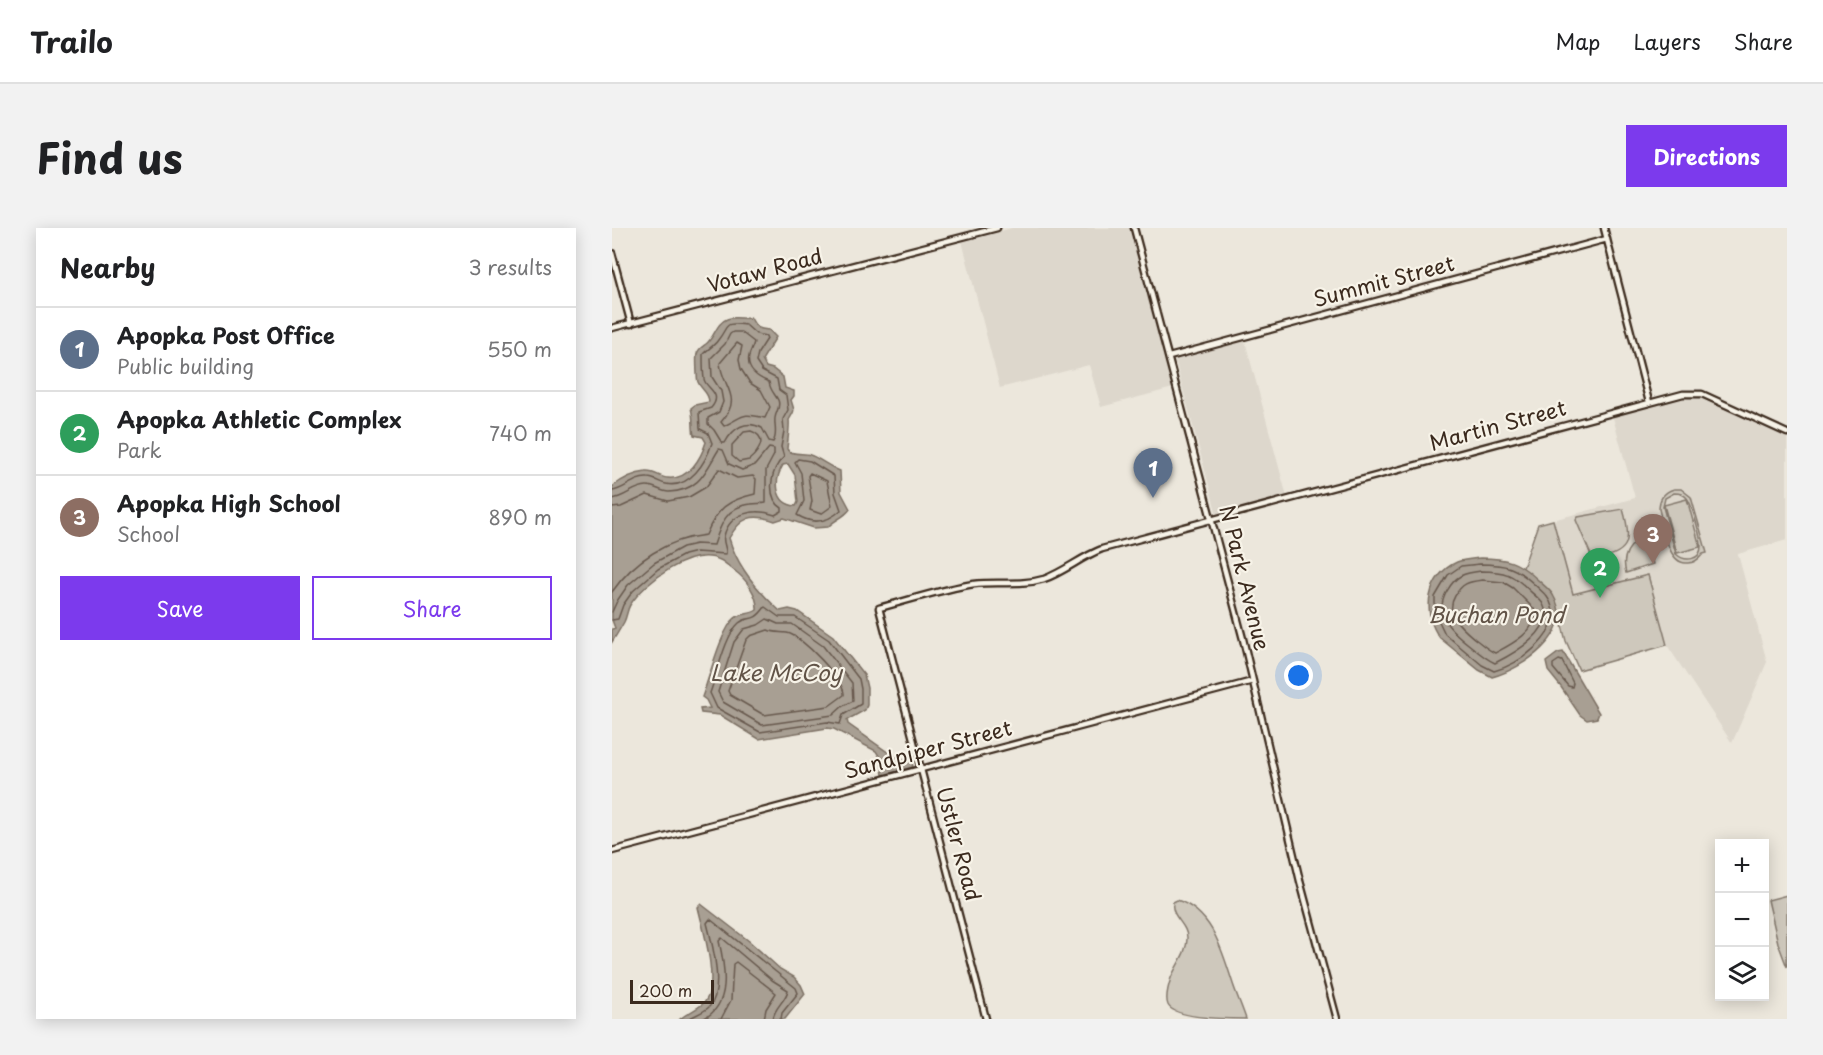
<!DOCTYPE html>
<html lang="en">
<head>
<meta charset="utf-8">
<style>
  body { margin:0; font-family:"Playpen Sans",sans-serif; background:#f2f2f2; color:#202124 }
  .controls { position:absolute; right:18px; bottom:18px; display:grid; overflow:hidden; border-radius:0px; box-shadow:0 3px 15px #0003 }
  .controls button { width:54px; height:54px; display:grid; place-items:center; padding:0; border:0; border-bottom:2px solid #e0e0e0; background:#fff; color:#202124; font:30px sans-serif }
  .scale { position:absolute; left:18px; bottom:15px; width:84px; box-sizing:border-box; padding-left:6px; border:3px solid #3b2a1e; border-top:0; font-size:16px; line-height:21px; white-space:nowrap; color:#3b2a1e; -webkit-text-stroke:4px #f7f3e8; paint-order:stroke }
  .you { position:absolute; left:687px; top:448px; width:21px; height:21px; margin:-15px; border:4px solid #fff; border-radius:50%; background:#1a73e8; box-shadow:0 0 0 9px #1a73e833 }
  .badge { display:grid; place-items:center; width:39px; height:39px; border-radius:50%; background:#7c3aed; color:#fff; font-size:20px; font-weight:700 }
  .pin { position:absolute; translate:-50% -50px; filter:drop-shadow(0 2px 3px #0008) }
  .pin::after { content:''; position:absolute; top:32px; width:21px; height:18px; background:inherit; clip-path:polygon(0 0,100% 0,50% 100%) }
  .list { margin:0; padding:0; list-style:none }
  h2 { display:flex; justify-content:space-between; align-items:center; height:78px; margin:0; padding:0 24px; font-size:26px }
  h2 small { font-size:20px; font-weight:400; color:#757577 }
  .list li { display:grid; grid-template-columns:39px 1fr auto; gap:18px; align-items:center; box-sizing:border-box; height:84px; padding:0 24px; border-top:2px solid #e0e0e0 }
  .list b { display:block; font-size:22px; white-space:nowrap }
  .list p { margin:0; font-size:20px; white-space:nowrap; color:#757577 }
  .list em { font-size:20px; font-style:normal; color:#757577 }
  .actions { display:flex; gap:12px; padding:18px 24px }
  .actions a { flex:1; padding:14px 0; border:2px solid #7c3aed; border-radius:0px; text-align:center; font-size:21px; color:#7c3aed }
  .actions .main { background:#7c3aed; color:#fff }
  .icon { flex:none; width:33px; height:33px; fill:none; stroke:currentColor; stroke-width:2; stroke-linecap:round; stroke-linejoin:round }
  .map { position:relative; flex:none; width:1175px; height:791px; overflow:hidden; border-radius:0px }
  header { display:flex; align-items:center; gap:36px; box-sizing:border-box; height:84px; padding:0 30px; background:#fff; border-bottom:2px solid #e0e0e0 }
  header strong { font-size:28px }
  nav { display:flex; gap:33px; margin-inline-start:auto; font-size:21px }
  .intro { display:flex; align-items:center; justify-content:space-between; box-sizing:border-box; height:144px; padding:0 36px }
  h1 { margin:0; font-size:42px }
  .button { padding:15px 27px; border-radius:0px; background:#7c3aed; color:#fff; font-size:21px; font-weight:700 }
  main { display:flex; gap:36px; padding:0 36px }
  aside { flex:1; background:#fff; border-radius:0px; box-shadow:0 3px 15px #0003 }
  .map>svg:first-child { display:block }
  .built { fill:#ddd7cc }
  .green { fill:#cec8bc; stroke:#84796d; stroke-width:1.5; fill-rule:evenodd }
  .water { fill:#a89f93; stroke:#7c7064; stroke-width:1.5; fill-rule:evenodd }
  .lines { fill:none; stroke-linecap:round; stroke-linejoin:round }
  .shore { stroke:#67594d; stroke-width:1.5 }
  .secondary-casing { stroke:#3b2a1e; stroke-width:9 }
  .secondary { stroke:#f7f3e8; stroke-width:4.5 }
  .labels { text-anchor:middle; stroke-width:4.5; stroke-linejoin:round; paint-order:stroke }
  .street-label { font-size:21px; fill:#3b2a1e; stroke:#f7f3e8 }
  .water-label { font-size:22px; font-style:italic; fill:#615347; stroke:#f7f3e8 }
</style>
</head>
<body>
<header>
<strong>Trailo</strong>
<nav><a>Map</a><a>Layers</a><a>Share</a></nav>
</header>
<div class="intro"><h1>Find us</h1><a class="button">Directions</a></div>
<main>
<aside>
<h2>Nearby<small>3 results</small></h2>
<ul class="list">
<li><span class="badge" style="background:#5c6f8a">1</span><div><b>Apopka Post Office</b><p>Public building</p></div><em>550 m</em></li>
<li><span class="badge" style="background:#2e9e5b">2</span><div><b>Apopka Athletic Complex</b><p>Park</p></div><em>740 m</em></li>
<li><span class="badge" style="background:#8d6e63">3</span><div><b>Apopka High School</b><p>School</p></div><em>890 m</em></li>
</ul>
<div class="actions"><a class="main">Save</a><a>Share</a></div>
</aside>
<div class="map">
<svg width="1175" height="791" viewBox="0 0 1175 791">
  <rect width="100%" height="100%" fill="#ece7dc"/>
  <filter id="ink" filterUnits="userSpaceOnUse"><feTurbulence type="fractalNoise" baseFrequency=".0167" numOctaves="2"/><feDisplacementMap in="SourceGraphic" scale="12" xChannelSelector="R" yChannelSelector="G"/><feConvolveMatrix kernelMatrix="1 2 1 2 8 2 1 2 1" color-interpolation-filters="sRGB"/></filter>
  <g filter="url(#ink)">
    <path class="built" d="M400,0H517L561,160L489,179L477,137L388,160L350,13Z
      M633,113L675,269L605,287L563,132Z
      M1085,168L1175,208V312L1126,326L1155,434L1120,515L1055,417L1036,348L961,366L941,292L1023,270L1000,186L1067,169Z"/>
    <path class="green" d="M1062,261H1069L1079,269L1095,325L1091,326C1087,331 1082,336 1074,335C1055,335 1051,296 1047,281C1047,270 1052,264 1062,261ZM1062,265C1068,265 1072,266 1075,270C1080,276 1089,310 1089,318C1089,333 1073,334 1064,326L1051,279L1053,270Z
      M1075,271L1088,319L1065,325L1052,277Z
      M1011,281C1021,315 1017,326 981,332L964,292L966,289Z
      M941,292L961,366L1036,347L1055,417L967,442L954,413L944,374L905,357L926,296Z
      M1034,309L1041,336L1014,345C1009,328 1017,315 1034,309Z
      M1175,667V739L1166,715L1156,672Z
      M565,672C601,684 610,723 621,756C625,768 630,779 634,791C617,791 563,791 556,777C553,770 557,756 559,750C564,737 575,725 575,711C576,696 558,689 561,674Z"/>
    <path class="water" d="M139,90C144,100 146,101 157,102L164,109L150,132L154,139L161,141L171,149L173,160L182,163V168L179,172C183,185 183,181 177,192C178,198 175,219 175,221C178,227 192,225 198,227C203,228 220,240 228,243L229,264L238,281C232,290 223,291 216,299L202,300L172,290L163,293C140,285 129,289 117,310C125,338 147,364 168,383L177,381L185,383L221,408L252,447L255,460V477L253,482L235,492L236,496L277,525L288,531L299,530L301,539L271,547L269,531L264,523L222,501L215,500L147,511L108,487L89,485L88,481L98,480L94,472L90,469C97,451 109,401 123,390C129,385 138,387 145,382C146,367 134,351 123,343C118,340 113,334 108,332C80,318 33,354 18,377C15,382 15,388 12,394C8,401 4,408 0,414V401L3,400L0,392V259C9,252 22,245 34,244C42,243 49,250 56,250C77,252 89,230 94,214L91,209L82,207C80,200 82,190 79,180L83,177L97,174C97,164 89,162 86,154C85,152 84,129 85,126C86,121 90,119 94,116C103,109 104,95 115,91C122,88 131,91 139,90ZM176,236L183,247L186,274L184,278C162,276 162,252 171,237Z
      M868,330C895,330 906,333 926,352C931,357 939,362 942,369C963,406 910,441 880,449L867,442L828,410C809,386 815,347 845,334C852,331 861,331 868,330Z
      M951,424L987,485L985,490L975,492L968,487L949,459L936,443L934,434L946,425Z
      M89,676L137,713L168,741L182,749L189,757L193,766L173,791H68C74,785 91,779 94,772C107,753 91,701 86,679Z"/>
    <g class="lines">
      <path class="shore" d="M121,104H129L142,114C141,119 138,123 137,128C134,142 146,150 157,154C158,162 162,165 166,172C169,179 164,183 163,190C162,199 166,206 161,214L157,213L150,200C134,191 121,200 113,215H110L102,202L96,196V190L107,184L111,174L109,163L100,149L99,130L113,116L118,106Z
        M125,115L130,118L127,132L129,141L138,155L149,162L158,179L153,190C128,184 133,188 112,198L109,194C132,169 110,159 108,135Z
        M139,203C156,209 148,223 137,232L127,234L120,228V217L132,204Z
        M186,231L198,233L222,248L223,265L229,282C216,294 201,297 185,287L192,273L189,245L183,234Z
        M198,245L215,253L220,278L209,286L198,282L200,273L196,248Z
        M0,263C12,262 22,249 36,250C42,250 48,255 54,256C78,261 94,234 100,215L96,205L88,201L87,184L99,180C112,165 93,160 92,151C91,144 91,133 91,126C96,121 102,118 106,112C118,97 110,94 134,97L144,106L154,108L155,111L146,125L144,134L150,143L165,151L167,162L174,167L176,182L171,191L172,203L169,219L172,229C159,240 153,269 170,280V283L163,287C143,280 118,284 112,308C110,314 115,320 114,326L84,324L72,327L46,341L21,363L11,377L6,391L0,392
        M0,271C13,270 22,258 35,258C43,258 49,264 57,264C88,263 94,242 107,221L111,222L117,236L130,242L143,237L157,220L162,221V227L154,242V275C149,276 144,275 139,276C114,278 108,298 102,317L84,316L71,319L42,335L16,357L5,373L0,384
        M0,280L9,279L35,267L56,273L77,269L94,259L107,241L125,250L141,248L144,251L143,266C116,272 105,280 94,307C56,311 22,332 0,364
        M868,336C894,336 904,339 923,357C929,363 938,369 940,379C947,409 907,436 882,443L870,437L833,406L823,385V369L836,347L849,338Z
        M869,343C893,343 901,346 918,363C922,367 928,371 931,376C945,402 901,426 883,435C874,431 867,425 860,419C841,404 820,389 835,363C844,347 852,345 869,343Z
        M870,352L891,354L901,360L924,383C924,404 900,416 883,425C876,422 870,416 863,411C850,400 832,386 843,368C850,355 856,354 870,352Z
        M153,379L167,389H183L217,412L247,451L249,461V476L231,487L228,496L215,494L148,504L105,480L98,465C105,447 113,407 127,395C138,386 140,397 153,379Z
        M155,391L166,396H180L211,418L240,455L241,473L231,478L221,487L150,497L111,474L106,464L122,414L132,401L146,397Z
        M156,402C163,405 168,404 175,405C189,407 234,454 232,467L217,478L152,487L118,467L116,463L134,412L138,408Z
        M947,432L950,433L961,455L960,459L956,458L941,440V436Z
        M76,791C83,787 92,784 97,779C113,763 100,714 95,695L98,691L184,760L186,765L170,785L169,791
        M91,791C120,777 113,739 107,713L110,710L160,752L176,762C174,773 162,779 161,791
        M109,791L119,772L121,736L124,734L164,765L154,781L152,791"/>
      <g class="secondary-casing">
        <path id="secondary" d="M522,0L631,411L688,653L725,791
          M992,0L1037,174
          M0,25L19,96
          M0,100L385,0
          M557,129L995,11
          M0,623L641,453
          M374,791L267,380C298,372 330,361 362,356C385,353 409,358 432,351C452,344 469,329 490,321L1071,166H1090L1175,205"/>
      </g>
      <use href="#secondary" class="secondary"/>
    </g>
  </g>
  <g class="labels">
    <g class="street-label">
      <text transform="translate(153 43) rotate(-15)" y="7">Votaw Road</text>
      <text transform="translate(772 54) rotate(-15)" y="7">Summit Street</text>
      <text transform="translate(886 198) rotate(-15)" y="7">Martin Street</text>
      <text transform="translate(632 350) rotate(76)" y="7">N Park Avenue</text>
      <text transform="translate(316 522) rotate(-15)" y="7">Sandpiper Street</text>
      <text transform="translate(346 616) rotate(75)" y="7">Ustler Road</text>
    </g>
    <g class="water-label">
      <text x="884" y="395">Buchan Pond</text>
      <text x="164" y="453">Lake McCoy</text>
    </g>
  </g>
</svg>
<div class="controls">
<button>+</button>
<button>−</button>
<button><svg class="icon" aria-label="layers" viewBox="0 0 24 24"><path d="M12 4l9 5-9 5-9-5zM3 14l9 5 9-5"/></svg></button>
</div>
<div class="scale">200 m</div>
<div class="you"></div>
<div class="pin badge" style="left:541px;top:270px;background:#5c6f8a">1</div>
<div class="pin badge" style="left:988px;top:370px;background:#2e9e5b">2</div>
<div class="pin badge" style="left:1041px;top:336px;background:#8d6e63">3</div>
</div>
</main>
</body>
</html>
